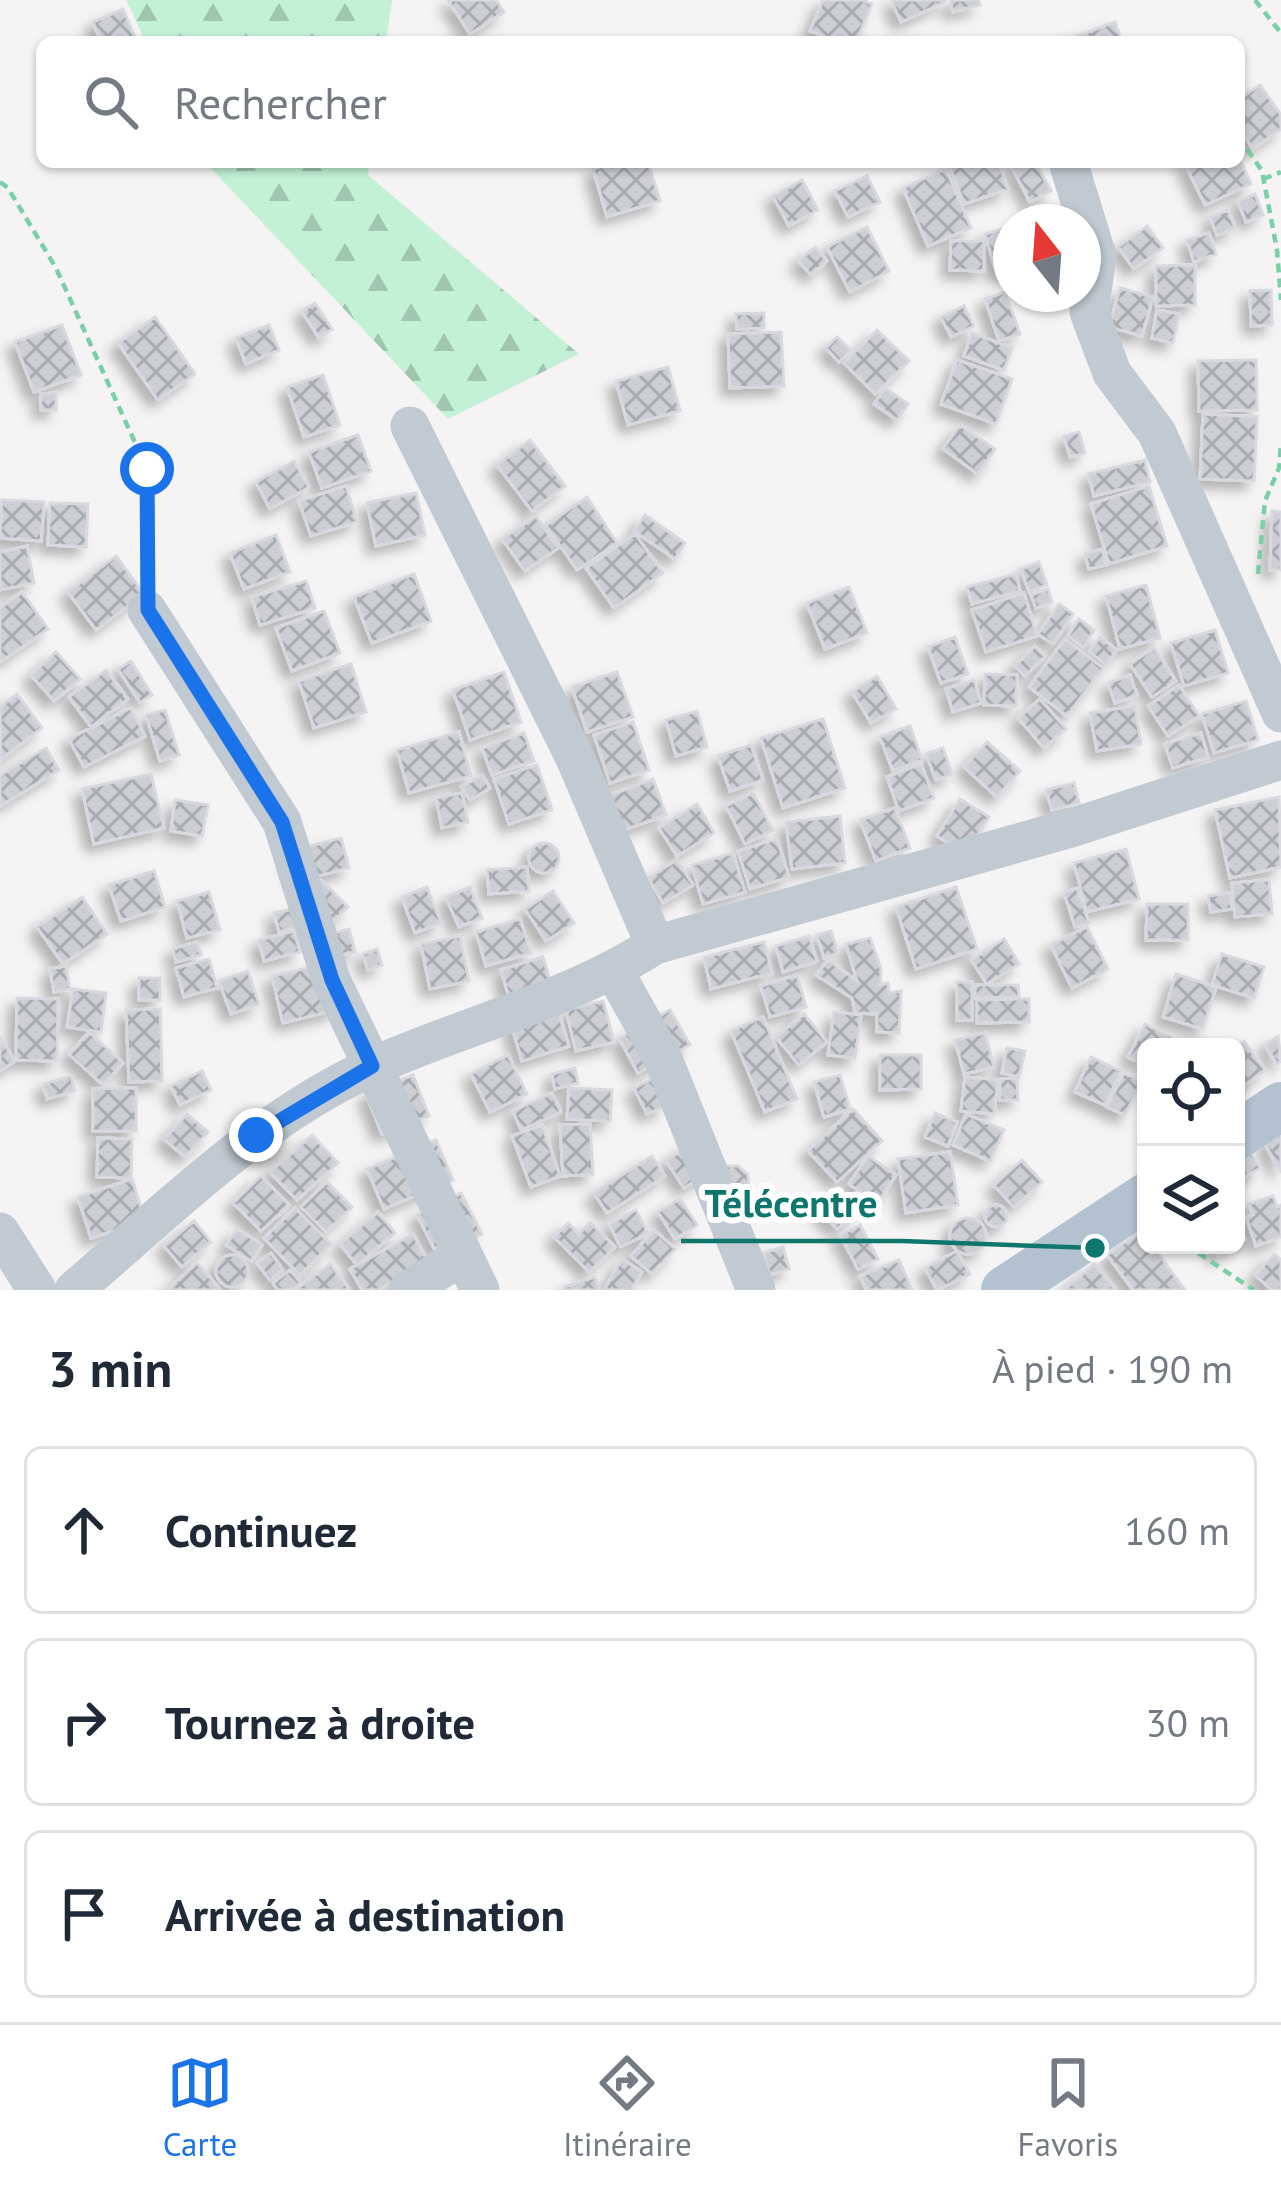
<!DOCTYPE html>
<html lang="fr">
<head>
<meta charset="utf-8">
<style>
  body { margin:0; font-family:"PT Sans",sans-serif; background:#f6f6f7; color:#1f2937 }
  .controls { position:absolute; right:36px; bottom:36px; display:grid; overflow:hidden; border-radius:18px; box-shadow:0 3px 9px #0004 }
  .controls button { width:108px; height:108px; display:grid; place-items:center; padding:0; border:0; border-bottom:3px solid #e0e1e3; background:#fff; color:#1f2937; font:60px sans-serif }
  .compass { position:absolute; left:993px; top:204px; width:108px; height:108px; border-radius:50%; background:#fff; box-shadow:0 3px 9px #0004; rotate:343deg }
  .stop { position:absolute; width:36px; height:36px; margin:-27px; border:9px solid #1a73e8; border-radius:50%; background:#fff }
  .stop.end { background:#1a73e8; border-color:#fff; box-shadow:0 3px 12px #0008 }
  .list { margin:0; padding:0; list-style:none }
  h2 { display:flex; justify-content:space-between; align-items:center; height:156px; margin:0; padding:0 48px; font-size:51px }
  h2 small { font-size:39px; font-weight:400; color:#747a83 }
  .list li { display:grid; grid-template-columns:78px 1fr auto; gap:36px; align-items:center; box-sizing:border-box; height:168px; margin:0 24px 24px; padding:0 24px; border:3px solid #e0e1e3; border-radius:18px }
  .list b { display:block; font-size:45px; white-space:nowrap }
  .list em { font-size:39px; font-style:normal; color:#747a83 }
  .icon { flex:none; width:66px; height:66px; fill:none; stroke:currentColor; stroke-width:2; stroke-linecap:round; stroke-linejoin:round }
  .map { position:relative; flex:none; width:1281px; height:1290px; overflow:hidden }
  .search { position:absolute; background:#fff; box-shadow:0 3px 9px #0004; left:36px; right:36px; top:36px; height:132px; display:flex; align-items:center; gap:30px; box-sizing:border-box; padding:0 42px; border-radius:18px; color:#747a83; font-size:45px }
  .sheet { height:732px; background:#fff }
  nav { display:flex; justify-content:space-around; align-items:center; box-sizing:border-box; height:168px; border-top:3px solid #e0e1e3; background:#fff; font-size:33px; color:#747a83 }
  nav a { display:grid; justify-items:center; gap:6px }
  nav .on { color:#1a73e8 }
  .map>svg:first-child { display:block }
  .forest { fill:url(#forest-firs) }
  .building { fill:url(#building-cross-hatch); stroke:#d7d9de; stroke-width:3; filter:url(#shadow) }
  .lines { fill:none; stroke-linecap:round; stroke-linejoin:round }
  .path { stroke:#7ad0a6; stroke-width:4.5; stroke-dasharray:9 6; stroke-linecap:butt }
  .minor { stroke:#c1cad2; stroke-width:39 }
  .major { stroke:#b3c2d1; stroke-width:48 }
  .route { stroke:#1a73e8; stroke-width:15 }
  .leader { fill:none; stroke:#0f766e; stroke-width:4.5 }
  .callout-dot { fill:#0f766e; stroke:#fff; stroke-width:4.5 }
  .callout-label { font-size:39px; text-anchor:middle; font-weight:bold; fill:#0f766e; stroke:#fff; stroke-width:12; stroke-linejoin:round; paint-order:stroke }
</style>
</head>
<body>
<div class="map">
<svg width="1281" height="1290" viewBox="0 0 1281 1290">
  <defs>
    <pattern id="forest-firs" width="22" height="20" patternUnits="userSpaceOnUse" patternTransform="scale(3)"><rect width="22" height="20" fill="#c3f1d5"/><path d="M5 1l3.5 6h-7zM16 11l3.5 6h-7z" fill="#a0c6b0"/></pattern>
    <pattern id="building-cross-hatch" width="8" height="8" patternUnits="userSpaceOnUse" patternTransform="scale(3)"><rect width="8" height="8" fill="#cdcfd5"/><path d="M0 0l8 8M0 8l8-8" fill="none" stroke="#a8abb0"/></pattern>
    <filter id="shadow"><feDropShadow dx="-8" dy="8" stdDeviation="6" flood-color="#0004"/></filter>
  </defs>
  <rect width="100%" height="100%" fill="#f5f3f3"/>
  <path class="forest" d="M126,0H392L386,42H146Z
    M205,162H369L368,175L579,354L448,419Z"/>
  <path class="building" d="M448,0H496L504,12L470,34Z
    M823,0H862L872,4L856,42H838L810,31Z
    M891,0H945V2L901,22Z
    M950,0H978L980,5L953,12Z
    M123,9L137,42H101L93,22Z
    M1115,22L1122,42H1067L1066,40Z
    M1260,85L1281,115V129L1253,149L1239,128V99Z
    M1239,157L1251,184L1205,205L1184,162H1239Z
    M617,162H648L660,201L607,217L593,169Z
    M956,162H998L1008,189L964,204L949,164Z
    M1009,162H1035L1051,191L1030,202Z
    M946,169L971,228L928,246L903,188Z
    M867,176L880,202L848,217L835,191Z
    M802,180L818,210L789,226L773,196Z
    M1255,194L1263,215L1246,222L1238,201Z
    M1228,210L1235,228L1217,235L1210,217Z
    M1147,226L1163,248L1134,269L1118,247Z
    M867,227L889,271L850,292L827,247Z
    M1011,227V271L997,275L985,234Z
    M1209,233L1216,254L1194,262L1187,240Z
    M951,241H984V271L950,270Z
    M815,247L827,261L811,275L798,261Z
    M1195,265V305L1156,306V266Z
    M1120,288L1153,297L1142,336L1109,327Z
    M1271,290L1272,325L1251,326L1250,291Z
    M1005,292L1020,334L999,341L985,299Z
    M315,303L332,329L319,338L302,311Z
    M964,306L974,326L951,337L941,317Z
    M1157,310L1179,314L1173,343L1152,338Z
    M764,313V328L737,329L736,314Z
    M155,317L195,374L158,400L118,343Z
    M62,325L81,375L34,392L15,342Z
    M269,325L279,350L246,364L236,338Z
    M877,330L909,361L875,394L844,363Z
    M781,332L784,386L730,388L728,334Z
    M972,333L1012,348L1004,370L964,356Z
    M837,337L850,350L839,362L826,348Z
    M957,360L1012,379L996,424L941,404Z
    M1256,360L1257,410L1199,411L1198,361Z
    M668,367L680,411L628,425L616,381Z
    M323,375L340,425L304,437L287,387Z
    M885,388L908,404L897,420L874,404Z
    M56,393V410H41V394Z
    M1203,414L1257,417L1254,481L1200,479Z
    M960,425L995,449L978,474L943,449Z
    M1079,432L1085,453L1070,457L1064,436Z
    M358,435L371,471L322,488L309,452Z
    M530,440L565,486L532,511L497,465Z
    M1145,460L1150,482L1094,496L1088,474Z
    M294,461L309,487L270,509L256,482Z
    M346,486L357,522L311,536L299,501Z
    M1149,486L1167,546L1109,564L1091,504Z
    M416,493L425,535L376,546L367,503Z
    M587,497L617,543L577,570L546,525Z
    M2,500L44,502L41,541L0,538Z
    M50,503L88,504L86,547L48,545Z
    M1272,511L1281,512V570H1270Z
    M645,515L685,543L675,559L634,531Z
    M536,516L558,548L525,571L502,539Z
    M635,534L663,573L614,608L586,568Z
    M276,535L290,572L244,589L230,553Z
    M27,546L34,583L0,590V552Z
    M1102,549L1106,565L1089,569L1085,554Z
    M116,556L144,594L96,630L68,592Z
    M1039,562L1047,585L1029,592L1021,569Z
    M414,574L431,621L372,643L354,597Z
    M1016,574L1020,591L972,604L967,587Z
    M306,581L315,608L260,625L252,597Z
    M1146,585L1160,638L1120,649L1106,596Z
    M849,587L867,633L825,649L807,603Z
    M1048,589L1052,602L1036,608L1031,595Z
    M22,592L48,629L0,662V608Z
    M1024,593L1037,636L986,652L972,610Z
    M1059,604L1073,614L1053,644L1038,634Z
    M324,611L340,653L292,671L276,628Z
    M1079,619L1094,630L1083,647L1068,636Z
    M1215,630L1228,673L1184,686L1171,643Z
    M955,637L968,674L941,683L928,647Z
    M1100,637L1117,650L1106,664L1089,652Z
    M1065,639L1103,668L1067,716L1029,687Z
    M1035,646L1045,656L1025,676L1015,666Z
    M1154,648L1176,681L1152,697L1130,664Z
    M56,652L80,679L54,701L31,675Z
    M131,661L152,695L140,702L118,669Z
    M351,664L366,712L314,728L299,681Z
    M106,670L128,699L91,727L69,697Z
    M504,672L521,722L470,740L453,690Z
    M617,672L633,717L587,732L572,687Z
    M985,674L1017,675L1016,706L984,705Z
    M1130,675L1137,695L1115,703L1108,683Z
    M877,676L896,709L871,723L852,692Z
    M974,680L981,703L953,712L946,689Z
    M1179,685L1199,716L1168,736L1148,706Z
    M17,694L42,728L1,759L0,707Z
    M1040,699L1066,729L1044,748L1018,718Z
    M1246,701L1258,740L1214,753L1202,714Z
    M1135,706L1141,744L1097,751L1090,713Z
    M131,708L145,736L84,767L69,739Z
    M165,710L179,755L160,761L146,715Z
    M697,711L707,747L676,756L666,720Z
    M823,719L845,788L783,808L761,738Z
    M633,722L649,770L610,783L594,735Z
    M910,726L922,760L893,771L880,737Z
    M459,732L471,776L409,793L397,750Z
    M524,733L534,761L492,775L482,748Z
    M1201,733L1208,757L1173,768L1165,744Z
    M987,742L1020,771L997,797L964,767Z
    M751,745L763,780L730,791L718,756Z
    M46,748L59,770L0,806V775Z
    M943,748L952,774L936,780L926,754Z
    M921,764L934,798L899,811L887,777Z
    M537,765L552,810L509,824L494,779Z
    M151,774L164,828L94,844L82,789Z
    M482,775L490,788L470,800L461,787Z
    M653,779L666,815L624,830L611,795Z
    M1074,783L1079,803L1052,810L1046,790Z
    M462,793L468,822L442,828L436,798Z
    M753,793L773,830L745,844L726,806Z
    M1279,797L1281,867L1230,878L1215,810Z
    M960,799L989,817L965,854L937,836Z
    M175,800L208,805L202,836L171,831Z
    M697,804L714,833L677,856L659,828Z
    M895,808L910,848L876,861L860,820Z
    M840,816L845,863L792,869L786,822Z
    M341,838L349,868L299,881L291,851Z
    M777,839L789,877L750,889L738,851Z
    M529 858a15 15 0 1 1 30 0a15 15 0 1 1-30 0Z
    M1126,849L1139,899L1087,912L1074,863Z
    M733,853L745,892L703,904L692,865Z
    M677,860L693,885L663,903L648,878Z
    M527,867L529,891L489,894L487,870Z
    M154,871L165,907L121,921L109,885Z
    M320,879L348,907L323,931Z
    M1269,880L1272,914L1235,917L1232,883Z
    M427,887L441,923L415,933L402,897Z
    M470,887L482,918L459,927L446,897Z
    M956,887L977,949L916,969L896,907Z
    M1077,888L1089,923L1075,927L1064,892Z
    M553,891L574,923L546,941L525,909Z
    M209,892L220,930L187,938L177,901Z
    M1230,893L1232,909L1211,912L1208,896Z
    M82,897L107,934L63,964L37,927Z
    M1147,904H1188V940H1146Z
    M294,909L298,927L279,932L274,913Z
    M520,919L531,953L486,966L476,932Z
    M1087,927L1108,969L1072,988L1051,945Z
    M349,929L355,952L332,957L327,935Z
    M294,931L300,952L264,961L259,940Z
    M831,931L838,953L824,958L817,935Z
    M460,936L469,981L430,989L421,944Z
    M809,936L817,961L783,972L776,946Z
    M870,938L881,969L880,985L888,983L889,993L901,991L899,1033L877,1032V1014L855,1013L852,998L816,975L828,960L857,981L846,944Z
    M1004,939L1019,964L987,984L971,960Z
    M197,942L201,955L176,962L173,949Z
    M764,942L772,973L711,989L704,957Z
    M377,949L382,965L368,970L363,954Z
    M1222,954L1264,967L1254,998L1212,985Z
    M543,957L552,987L510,1001L501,970Z
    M209,959L217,988L184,997L176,968Z
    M325,964L336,1010L283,1023L272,976Z
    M66,966L70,989L54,992L50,969Z
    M248,971L259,1004L231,1014L219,981Z
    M1176,974L1216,987L1203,1029L1163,1017Z
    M797,975L806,1007L770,1017L761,986Z
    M139,978H160V1000H139Z
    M957,982H972V1020H957Z
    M975,985H1018L1019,997L975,998Z
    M73,989L106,993L101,1032L67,1027Z
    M17,998L58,999L57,1061L16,1060Z
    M1029,999V1022L977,1023V1000Z
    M603,1001L614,1042L576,1051L566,1010Z
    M557,1007L569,1046L522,1061L510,1021Z
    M160,1009L162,1081L129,1082L126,1010Z
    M670,1010L690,1045L638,1073L619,1038Z
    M834,1012L861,1015L855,1058L828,1055Z
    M804,1014L827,1042L799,1065L776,1037Z
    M763,1017L797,1099L765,1112L731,1031Z
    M1145,1024L1172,1037L1167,1047H1146V1066L1128,1057Z
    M89,1032L123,1063L103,1085L69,1054Z
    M985,1033L994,1067L964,1074L955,1040Z
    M1278,1036L1281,1061L1277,1064L1265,1045Z
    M0,1037L15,1061L0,1071Z
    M1244,1041L1265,1070L1238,1090L1236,1047Z
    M1007,1048L1025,1051L1019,1077L1002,1073Z
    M508,1055L527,1094L490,1112L471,1074Z
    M880,1055H921V1089L880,1090Z
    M1091,1057L1121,1071L1105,1105L1075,1092Z
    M575,1068L578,1083L555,1089L552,1074Z
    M202,1071L211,1090L180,1105L171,1086Z
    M1124,1073L1142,1081L1125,1115L1107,1107Z
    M413,1075L429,1116L382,1134L366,1094Z
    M840,1075L850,1109L824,1117L814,1082Z
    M71,1076L75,1091L47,1099L43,1084Z
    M965,1077L998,1080L994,1114L961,1111Z
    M1017,1078L1018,1100H1000V1079Z
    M652,1079L665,1106L647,1114L634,1088Z
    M136,1088V1131H93V1089Z
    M569,1088L612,1090L610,1121L567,1119Z
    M552,1093L561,1112L521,1130L513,1111Z
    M853,1109L882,1141L837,1182L808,1151Z
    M935,1113L957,1122L948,1146L925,1137Z
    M187,1114L208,1132L185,1157L164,1139Z
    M966,1114L1004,1130L990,1161L953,1145Z
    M590,1124L593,1174L563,1176L560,1125Z
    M542,1125L560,1176L531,1187L512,1136Z
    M1281,1132V1173L1264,1142Z
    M312,1135L338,1163L297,1200L270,1172Z
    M98,1138L132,1139L131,1178L97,1177Z
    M436,1140L453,1180L384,1209L367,1169Z
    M692,1143L711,1171L684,1188L666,1161Z
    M1250,1150L1260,1168L1236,1182V1158Z
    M950,1152L958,1205L906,1213L898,1159Z
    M652,1156L665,1176L607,1213L594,1193Z
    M868,1156L896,1175L877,1204L849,1184Z
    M1022,1160L1042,1182L1014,1207L994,1185Z
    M724,1166H738L748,1175L749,1189L739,1199Z
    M261,1176L289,1205L261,1231L233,1203Z
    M132,1179L145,1221L91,1238L78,1197Z
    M327,1182L352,1207L326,1232L301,1207Z
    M840,1191L858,1210L837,1229L819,1210Z
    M461,1193L482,1234L438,1256L417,1215Z
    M1273,1196L1277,1207L1281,1205V1237L1256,1246L1246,1217L1253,1215L1249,1204Z
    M680,1199L697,1225L675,1239L658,1212Z
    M985 1216a11 11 0 1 1 22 0a11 11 0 1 1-22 0Z
    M295,1208L331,1244L300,1275L264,1238Z
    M636,1210L648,1233L621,1247L609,1224Z
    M378,1212L395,1233L357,1265L340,1244Z
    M950 1236a18 18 0 1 1 36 0a18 18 0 1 1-36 0Z
    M194,1221L211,1242L182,1267L164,1246Z
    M590,1222L615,1247L589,1272L554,1237L568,1223L579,1234Z
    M1236,1224L1245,1239L1218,1256L1211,1245H1236Z
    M860,1225L878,1259L858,1269L840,1235Z
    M237,1229L262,1245L251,1261L226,1245Z
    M654,1230L675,1249L652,1274L631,1256Z
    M1142,1230L1146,1245H1152L1185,1290H1133L1107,1255Z
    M413,1234L428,1262L378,1290H362L350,1269Z
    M783,1247L789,1269L770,1275L763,1253Z
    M957,1251L970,1274L937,1290L925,1268Z
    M271,1253L283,1270L270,1280L257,1263Z
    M1274,1254L1281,1260V1290H1272L1255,1275Z
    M216 1271a16 16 0 1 1 32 0a16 16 0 1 1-32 0Z
    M622,1259L642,1272L631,1290H604Z
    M899,1260L912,1290H866L860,1276Z
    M197,1263L221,1290H167Z
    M330,1264L350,1290H295Z
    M1094,1264L1116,1290H1064Z
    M290,1270L301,1283L292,1290H278L273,1283Z
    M595,1277L600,1290H565L564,1287Z"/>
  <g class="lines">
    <path class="path" d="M1255,0L1281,33
      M1239,137L1262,171L1277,250L1281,300
      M1263,179L1281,172
      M0,182L8,188L56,268L147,469V581
      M1258,574L1265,501L1279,468L1281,444
      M1186,1245L1254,1290"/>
    <path class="minor" d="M1068,162L1097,256L1089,312L1112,373L1157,433L1281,713
      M410,426L575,758L655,945
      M147,610L282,822L331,980L480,1290
      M614,971L663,1059L756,1290
      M0,1232L37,1290
      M74,1290C169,1209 261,1116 376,1065C469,1024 570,1000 655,945L1071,828L1281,760
      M408,1290L462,1256"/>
    <path class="major" d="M1236,1136L1281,1106
      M1005,1290L1146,1197"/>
  </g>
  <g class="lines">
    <path class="route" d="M147,469L148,610L282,822L332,980L372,1066L256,1135"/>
  </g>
  <path class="leader" d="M1095 1248L902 1241H681"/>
  <circle class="callout-dot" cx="1095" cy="1248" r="12"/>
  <g class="callout-label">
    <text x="791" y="1217">Télécentre</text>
  </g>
</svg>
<div class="controls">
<button><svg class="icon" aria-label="locate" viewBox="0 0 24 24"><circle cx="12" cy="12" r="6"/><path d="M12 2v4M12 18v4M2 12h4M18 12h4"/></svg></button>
<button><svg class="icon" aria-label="layers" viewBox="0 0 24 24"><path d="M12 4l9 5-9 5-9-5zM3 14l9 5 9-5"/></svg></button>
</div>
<svg class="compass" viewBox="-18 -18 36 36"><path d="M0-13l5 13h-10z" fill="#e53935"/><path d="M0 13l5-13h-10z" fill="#747a83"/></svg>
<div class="stop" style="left:147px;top:469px"></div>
<div class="stop end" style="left:256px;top:1135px"></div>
<div class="search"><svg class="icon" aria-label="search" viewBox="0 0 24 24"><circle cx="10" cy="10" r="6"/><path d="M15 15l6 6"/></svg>Rechercher</div>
</div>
<section class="sheet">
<h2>3 min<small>À pied · 190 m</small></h2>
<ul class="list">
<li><svg class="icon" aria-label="ahead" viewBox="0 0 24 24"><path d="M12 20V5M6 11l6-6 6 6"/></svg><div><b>Continuez</b></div><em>160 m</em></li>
<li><svg class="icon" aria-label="right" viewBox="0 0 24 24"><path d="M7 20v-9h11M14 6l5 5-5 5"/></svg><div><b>Tournez à droite</b></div><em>30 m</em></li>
<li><svg class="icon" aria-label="arrive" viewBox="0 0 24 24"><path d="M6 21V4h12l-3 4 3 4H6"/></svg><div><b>Arrivée à destination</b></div></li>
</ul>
</section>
<nav>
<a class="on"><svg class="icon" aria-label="map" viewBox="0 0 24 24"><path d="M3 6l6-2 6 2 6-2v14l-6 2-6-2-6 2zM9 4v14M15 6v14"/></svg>Carte</a>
<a><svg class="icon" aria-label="directions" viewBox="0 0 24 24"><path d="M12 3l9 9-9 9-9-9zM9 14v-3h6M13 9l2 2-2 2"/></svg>Itinéraire</a>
<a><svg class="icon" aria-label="saved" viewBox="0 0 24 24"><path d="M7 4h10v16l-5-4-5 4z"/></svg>Favoris</a>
</nav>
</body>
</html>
